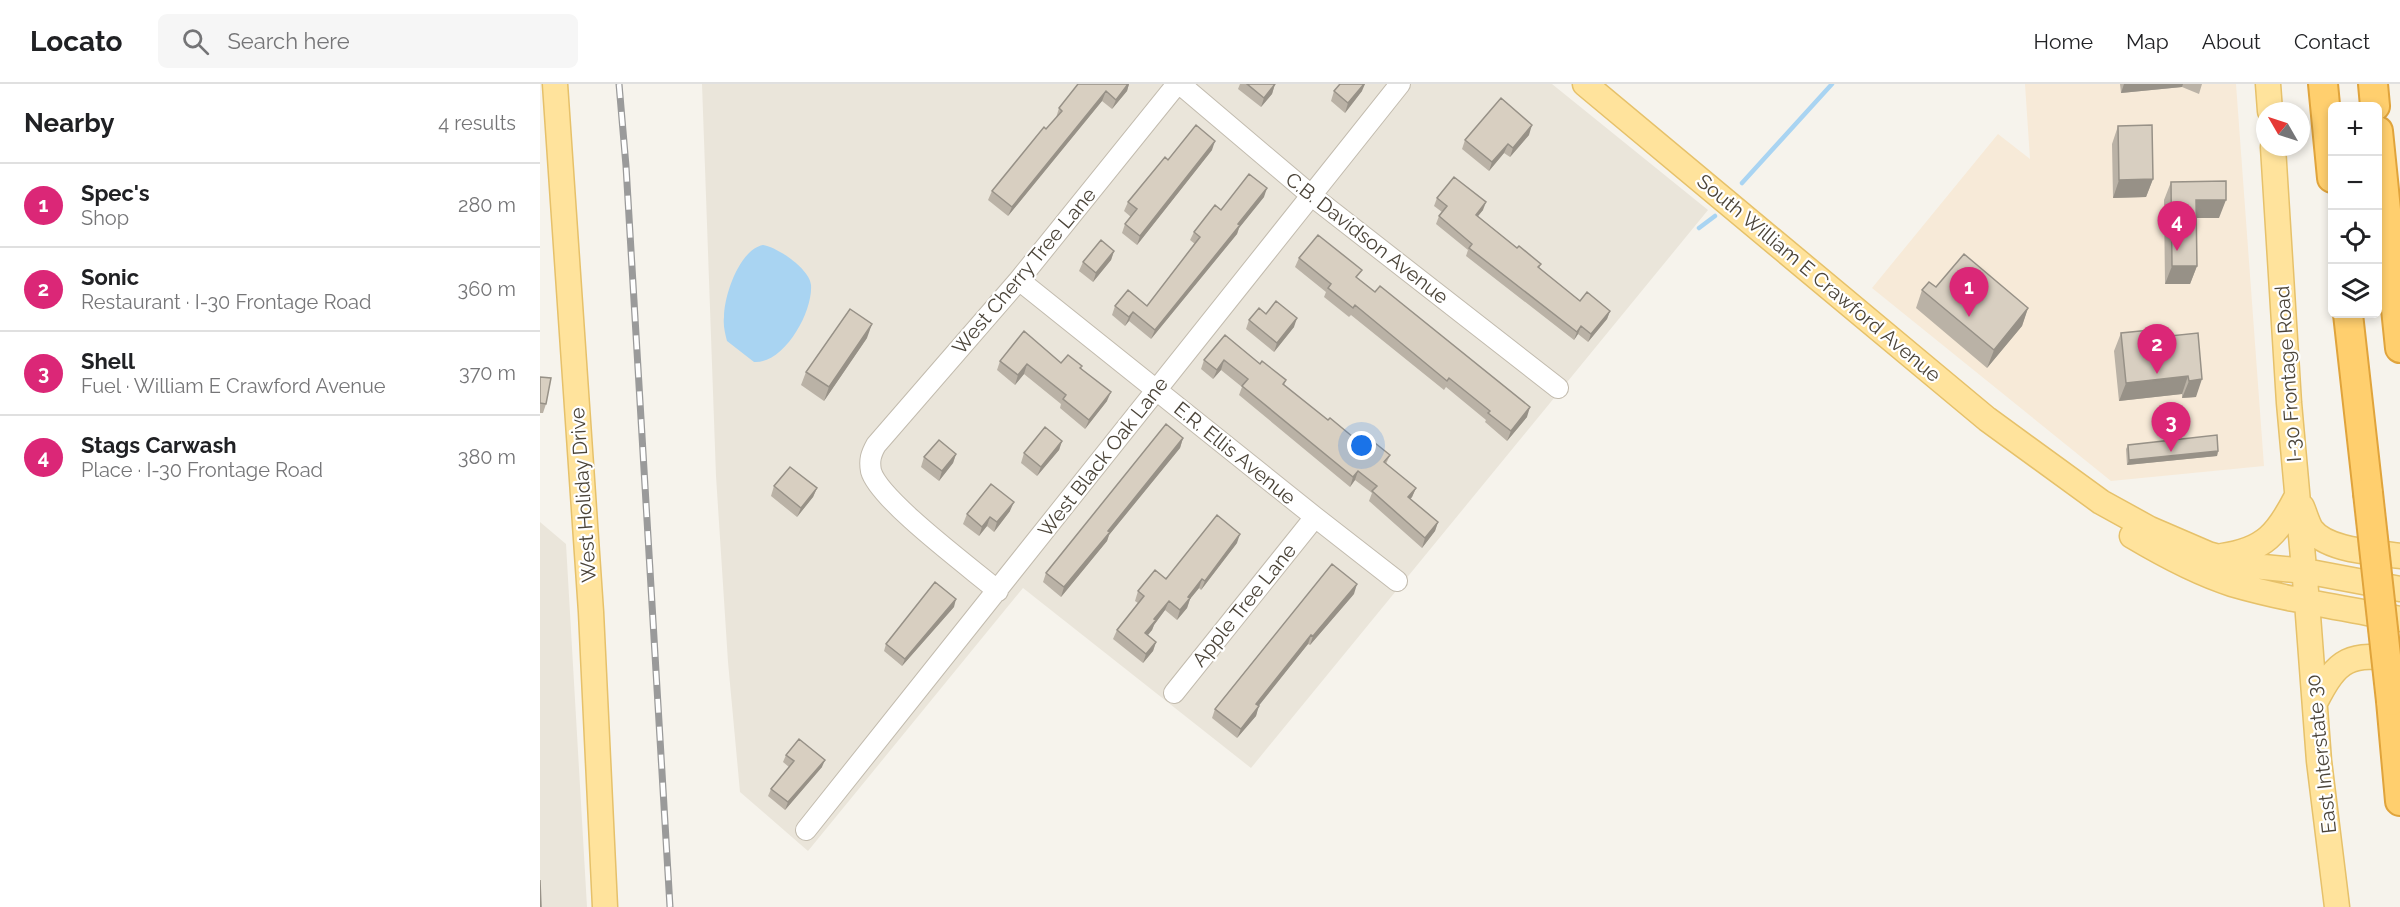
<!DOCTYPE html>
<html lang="en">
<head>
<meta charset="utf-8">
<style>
  body { margin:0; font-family:Raleway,sans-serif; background:#f6f6f6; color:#202124 }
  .controls { position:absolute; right:18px; top:18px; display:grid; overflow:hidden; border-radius:9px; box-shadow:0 3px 9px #0003 }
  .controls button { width:54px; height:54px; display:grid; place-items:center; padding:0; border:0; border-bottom:2px solid #e0e0e0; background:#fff; color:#202124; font:30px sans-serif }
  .compass { position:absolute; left:1716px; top:18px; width:54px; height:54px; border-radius:50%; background:#fff; box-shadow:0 3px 9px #0003; rotate:309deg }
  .you { position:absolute; left:822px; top:362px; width:21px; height:21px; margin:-15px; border:4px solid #fff; border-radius:50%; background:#1a73e8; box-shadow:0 0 0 9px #1a73e833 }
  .badge { display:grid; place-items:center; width:39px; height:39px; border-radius:50%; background:#db2777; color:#fff; font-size:20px; font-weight:700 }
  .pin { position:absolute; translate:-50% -50px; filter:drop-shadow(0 2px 3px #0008) }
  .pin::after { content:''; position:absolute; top:32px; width:21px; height:18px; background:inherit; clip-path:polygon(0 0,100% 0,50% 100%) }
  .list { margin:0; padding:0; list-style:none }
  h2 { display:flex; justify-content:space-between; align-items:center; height:78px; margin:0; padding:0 24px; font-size:26px }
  h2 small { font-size:20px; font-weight:400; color:#757577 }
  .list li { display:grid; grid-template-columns:39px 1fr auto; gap:18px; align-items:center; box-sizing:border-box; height:84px; padding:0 24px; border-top:2px solid #e0e0e0 }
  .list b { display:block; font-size:22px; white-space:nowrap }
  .list p { margin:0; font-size:20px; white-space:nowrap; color:#757577 }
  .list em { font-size:20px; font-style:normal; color:#757577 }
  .icon { flex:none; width:33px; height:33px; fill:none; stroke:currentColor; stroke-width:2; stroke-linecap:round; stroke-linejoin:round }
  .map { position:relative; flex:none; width:1860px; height:823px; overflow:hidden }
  header { display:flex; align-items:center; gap:36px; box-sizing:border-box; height:84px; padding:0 30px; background:#fff; border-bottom:2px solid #e0e0e0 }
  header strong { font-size:28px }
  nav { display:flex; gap:33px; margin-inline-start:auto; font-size:21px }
  .search { width:420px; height:54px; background:#f6f6f6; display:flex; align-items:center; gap:15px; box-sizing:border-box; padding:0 21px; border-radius:9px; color:#757577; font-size:22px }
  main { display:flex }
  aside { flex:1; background:#fff }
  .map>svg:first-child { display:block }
  .residential { fill:#eae5da }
  .commercial { fill:#f7ead8 }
  .water { fill:#a9d4f2 }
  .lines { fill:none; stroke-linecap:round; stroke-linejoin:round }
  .stream { stroke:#a9d4f2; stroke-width:4.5 }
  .minor-casing { stroke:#c2bbae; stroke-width:22 }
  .major-casing { stroke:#e6c16a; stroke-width:27 }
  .highway-casing { stroke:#e0a43c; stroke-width:32 }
  .minor { stroke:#fff; stroke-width:20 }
  .major { stroke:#ffe39c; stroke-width:24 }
  .highway { stroke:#ffcf6e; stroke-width:28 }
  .rail-casing { stroke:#9a9a9a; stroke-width:7 }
  .rail { stroke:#fff; stroke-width:4.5; stroke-dasharray:14; stroke-linecap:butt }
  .highway-bridge-casing { stroke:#e0a43c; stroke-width:32; stroke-linecap:butt }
  .highway-bridge { stroke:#ffcf6e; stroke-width:28 }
  .wall { fill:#bab2a6 }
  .shaded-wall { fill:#979187 }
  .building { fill:#d8cfc1; stroke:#979187; stroke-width:1.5 }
  .labels { text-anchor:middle; stroke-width:4.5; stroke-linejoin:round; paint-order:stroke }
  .street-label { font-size:20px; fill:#4b4439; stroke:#fff }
</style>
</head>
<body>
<header>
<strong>Locato</strong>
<div class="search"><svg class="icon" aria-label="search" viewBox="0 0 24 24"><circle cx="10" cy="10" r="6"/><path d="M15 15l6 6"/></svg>Search here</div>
<nav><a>Home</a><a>Map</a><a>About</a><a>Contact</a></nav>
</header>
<main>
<aside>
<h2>Nearby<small>4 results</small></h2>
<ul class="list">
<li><span class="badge">1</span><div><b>Spec's</b><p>Shop</p></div><em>280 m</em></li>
<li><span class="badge">2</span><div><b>Sonic</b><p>Restaurant · I-30 Frontage Road</p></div><em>360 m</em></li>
<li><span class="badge">3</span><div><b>Shell</b><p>Fuel · William E Crawford Avenue</p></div><em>370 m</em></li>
<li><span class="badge">4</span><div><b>Stags Carwash</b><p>Place · I-30 Frontage Road</p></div><em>380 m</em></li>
</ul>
</aside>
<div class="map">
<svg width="1860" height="823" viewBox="0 0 1860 823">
  <rect width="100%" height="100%" fill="#f6f3ec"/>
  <path class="residential" d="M162,0H1012L1168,126L711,684L483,504L268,767L200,708L188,578L176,392Z
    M0,438L26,460L47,823H0Z"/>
  <path class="commercial" d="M1485,0H1696L1724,382L1571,397L1332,204L1458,50L1490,75Z"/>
  <path class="water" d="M223,161C237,163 270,185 271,201C273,228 244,280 214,278L187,257C185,249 183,241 184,233C184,212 199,166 223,161Z"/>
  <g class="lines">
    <path class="stream" d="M1202,99L1292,0
      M1159,144L1175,132"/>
    <g class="minor-casing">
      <path id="minor" d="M640,0L772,112L1018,304
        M479,196L775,433L857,497
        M458,507C431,484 339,416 331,387C329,376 331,370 336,361L479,196L637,0
        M634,609L775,433
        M266,746L860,0"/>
    </g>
    <g class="major-casing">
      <path id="major" d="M15,0L51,528L65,823
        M1045,0L1447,335L1561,418L1610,445L1668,470L1713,482L1765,487L1860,505
        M1728,0L1730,27
        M1733,63L1749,319L1767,518L1779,677L1797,823
        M1762,423C1765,430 1767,438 1771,445C1787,467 1834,468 1860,472
        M1592,452C1624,471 1657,489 1692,500C1747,516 1804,524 1860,535
        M1682,472C1725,466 1738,449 1757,412
        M1775,619C1798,573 1810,569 1860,575"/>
    </g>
    <g class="highway-casing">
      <path id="highway" d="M1783,0L1792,94
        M1833,0L1835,22
        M1838,47L1860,264
        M1808,230L1828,409
        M1851,617L1860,717"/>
    </g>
    <use href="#minor" class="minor"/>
    <use href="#major" class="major"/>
    <use href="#highway" class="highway"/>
    <g class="rail-casing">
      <path id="rail" d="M79,0L86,82L130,823"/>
    </g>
    <use href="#rail" class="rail"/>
    <g class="highway-bridge-casing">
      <path id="highway-bridge" d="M1828,409L1851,617"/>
    </g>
    <use href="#highway-bridge" class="highway-bridge"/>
  </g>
  <path class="wall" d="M538,0H589L587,7L572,25L562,17L468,132L448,116L452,107L506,45L516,34L519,24Z
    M700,0H735L732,10L721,23L698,5Z
    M1580,0H1662L1659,10L1642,3L1581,9Z
    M794,7H822L805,29L791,17Z
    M1578,42L1613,95L1606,113L1573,114L1572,60Z
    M989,51L970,73L964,69L949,87L922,65L925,56Z
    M672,66L597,161L582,149L585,140L591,133L584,127L588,118L628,76Z
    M1631,98L1679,134H1656L1657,182L1650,200H1625L1624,116Z
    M724,113L699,144L697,150L611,255L589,237L585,242L572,231L575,222H607L655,160L650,156L654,148L681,126Z
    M897,114L943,126L938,132L977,164L1001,180L999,184L1040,217L1070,227L1067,235L1048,258L1038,250L1034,256L926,172L928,166L896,140L899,132L902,128L894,122Z
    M574,167L571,176L553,198L539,187L543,178Z
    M759,174L819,195L987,333L967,357L945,338L946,336L906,303L904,306L811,231L809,233L784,213L786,208L755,183Z
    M1396,203L1488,224L1482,242L1447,284L1376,224L1382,206Z
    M726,230L754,243L734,268L706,245L709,236Z
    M1581,249L1611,254L1658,249L1656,313L1642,314V310L1579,317L1574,267Z
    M685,251L720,280L746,296L744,301L788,336L819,358L850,371L846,380L876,404L872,413L870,415L898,438L895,447L882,464L829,417L832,409L815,396L810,403L699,311L702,303L681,286L673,295L661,285L664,276Z
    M327,254L284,317L261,301L266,288Z
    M460,277L521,279L541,284L567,317L545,345L520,324L521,320L484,290L475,301L457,286Z
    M0,293L6,320L3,329H0Z
    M643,354L640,364L569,451L567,457L521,513L503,498L506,489Z
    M522,357L519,366L497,392L481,379L484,369Z
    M1588,361L1678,367L1677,372L1587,381L1586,365Z
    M416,370L413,379L399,397L381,383L384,373Z
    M234,402L277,404L273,413L257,433L231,412Z
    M470,427L454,448L447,442L439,452L423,440L427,430Z
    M697,459L661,506L659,504L650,515L647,524L637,536L625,526L614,541L612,546L608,551L616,558L613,567L603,579L573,555L577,546L598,519L595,517L598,507Z
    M814,510L770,561L768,560L718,622L716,632L697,654L672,634L675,625Z
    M414,523L362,582L344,567L346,560Z
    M246,671L282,683L245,726L228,712L231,705L249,683L243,678Z"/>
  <path class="shaded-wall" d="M588,0H589L587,7L572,25L576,16Z
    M735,0L732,10L721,23L724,14Z
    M824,0H825L822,7L805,29L808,19Z
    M1584,0H1643L1642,3L1581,9Z
    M566,7L562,17L468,132L472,123Z
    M992,41L989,51L970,73L973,64Z
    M675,57L672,66L597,161L600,152Z
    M968,60L964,69L949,87L952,78Z
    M1613,95L1606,113L1573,114L1579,96Z
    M727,104L724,113L699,144L697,150L611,255L615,246Z
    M1656,116H1686L1679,134H1649Z
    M946,118L943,126L933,138L936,131Z
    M574,167L571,176L553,198L556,189Z
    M1632,182H1657L1650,200H1625Z
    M1488,224L1482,242L1447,284L1454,266Z
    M1070,227L1067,235L1048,258L1051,250Z
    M593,228L589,237L585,242L589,233Z
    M757,234L754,243L734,268L737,259Z
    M332,240L327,254L284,317L289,303Z
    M1041,242L1038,250L1034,256L1037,248Z
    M684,276L681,286L673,295L677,286Z
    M487,280L484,290L475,301L478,291Z
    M1648,292L1642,310L1579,317L1586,299Z
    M1662,295L1656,313L1642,314L1649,297Z
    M571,308L567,317L545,345L549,336Z
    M990,323L987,333L967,357L971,347Z
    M643,354L640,364L569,451L567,457L521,513L524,503L568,447Z
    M522,357L519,366L497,392L501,383Z
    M1678,367L1677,372L1587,381L1589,376Z
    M416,370L413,379L399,397L402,387Z
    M818,387L815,396L810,403L813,393Z
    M277,404L273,413L257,433L261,424Z
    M876,404L872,413L864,423L868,413Z
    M474,418L470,427L454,448L457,438Z
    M450,433L447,442L439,452L442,443Z
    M898,438L895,447L882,464L885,454Z
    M700,450L697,459L661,506L665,497Z
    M662,495L659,504L650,515L647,524L637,536L640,526L648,513Z
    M817,500L814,510L770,561L773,552Z
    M416,515L414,523L362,582L365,575Z
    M629,517L625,526L614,541L612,546L602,558L605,549L614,535Z
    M771,551L768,560L713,629L716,620Z
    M616,558L613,567L603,579L606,570Z
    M719,622L716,632L697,654L701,645Z
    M285,676L282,683L245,726L248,718Z"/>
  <path class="building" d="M538,0H588L576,16L566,7L472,123L452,107L504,43L506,45L522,27L519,24Z
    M707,0H735L724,14Z
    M800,0H824L808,19L794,7Z
    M961,14L992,41L973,64L968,60L952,78L925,56Z
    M656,41L675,57L600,152L585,140L597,125L588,118L625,73L628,76Z
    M1612,41L1613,95L1579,96L1578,42Z
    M709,90L727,104L698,140L700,141L615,246L593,228L589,233L575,222L588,206L607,222L660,153L654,148L675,121L681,126Z
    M914,93L946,118L936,131L977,164L979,162L1001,180L998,183L1040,217L1047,208L1070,227L1051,250L1041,242L1037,248L929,164L932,160L899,132L907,122L897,114Z
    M1686,97V116H1656L1657,182H1632L1631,98Z
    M778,151L822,186L816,193L835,208L840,202L990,323L971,347L948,329L950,327L909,294L907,297L815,221L813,224L788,204L791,200L759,174Z
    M561,156L574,167L556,189L543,178Z
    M1424,170L1488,224L1454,266L1382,206L1389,198L1396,203Z
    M736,217L757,234L737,259L709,236L719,224L726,230Z
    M310,225L332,240L289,303L266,288Z
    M1610,246L1611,254L1658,249L1662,295L1649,297L1648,292L1586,299L1581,249Z
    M484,247L521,279L528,271L542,282L540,284L571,308L549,336L523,315L526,311L487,280L478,291L460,277Z
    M685,251L720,280L722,277L746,296L743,300L788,336L790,334L819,358L825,351L850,371L844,378L876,404L868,413L898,438L885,454L832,407L837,402L818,387L813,393L702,302L708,295L684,276L677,286L664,276Z
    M0,293L11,294L6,320L0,319Z
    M626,340L643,354L568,447L570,448L524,503L506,489Z
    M505,343L522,357L501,383L484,369Z
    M1677,351L1678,367L1589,376L1588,361Z
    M399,356L416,370L402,387L384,373Z
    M250,383L277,404L261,424L234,402Z
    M451,400L474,418L457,438L450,433L442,443L427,430Z
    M677,431L700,450L665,497L662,495L648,513L650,514L640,526L629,517L614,535L616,536L605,549L616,558L606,570L577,546L604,512L598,507L615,486L626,495Z
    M792,480L817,500L773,552L771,551L716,620L719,622L701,645L675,625Z
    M395,498L416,515L365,575L346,560Z
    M259,655L285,676L248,718L231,705L254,677L246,671Z
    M0,796L1,823H0Z"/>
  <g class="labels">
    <g class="street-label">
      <text transform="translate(827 154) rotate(38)" y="7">C.B. Davidson Avenue</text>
      <text transform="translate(484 187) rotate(-50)" y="7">West Cherry Tree Lane</text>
      <text transform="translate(1279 194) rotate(40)" y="7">South William E Crawford Avenue</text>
      <text transform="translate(1748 290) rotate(-94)" y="7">I-30 Frontage Road</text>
      <text transform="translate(695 369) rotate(39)" y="7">E.R. Ellis Avenue</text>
      <text transform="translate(563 373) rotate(-52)" y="7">West Black Oak Lane</text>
      <text transform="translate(43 411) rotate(-94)" y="7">West Holiday Drive</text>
      <text transform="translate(704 521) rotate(-51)" y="7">Apple Tree Lane</text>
      <text transform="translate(1781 670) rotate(-96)" y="7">East Interstate 30</text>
    </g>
  </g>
</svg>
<div class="controls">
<button>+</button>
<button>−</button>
<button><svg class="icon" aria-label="locate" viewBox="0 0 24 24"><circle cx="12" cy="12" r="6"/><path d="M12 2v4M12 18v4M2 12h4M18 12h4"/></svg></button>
<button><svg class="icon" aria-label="layers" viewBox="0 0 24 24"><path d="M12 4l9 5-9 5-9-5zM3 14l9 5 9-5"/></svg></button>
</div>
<svg class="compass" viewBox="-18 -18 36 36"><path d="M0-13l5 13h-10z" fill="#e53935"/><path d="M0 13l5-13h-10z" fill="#757577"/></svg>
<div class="you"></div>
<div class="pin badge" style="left:1429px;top:233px">1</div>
<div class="pin badge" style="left:1617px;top:290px">2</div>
<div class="pin badge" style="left:1631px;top:368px">3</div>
<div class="pin badge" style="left:1637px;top:167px">4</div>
</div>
</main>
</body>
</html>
